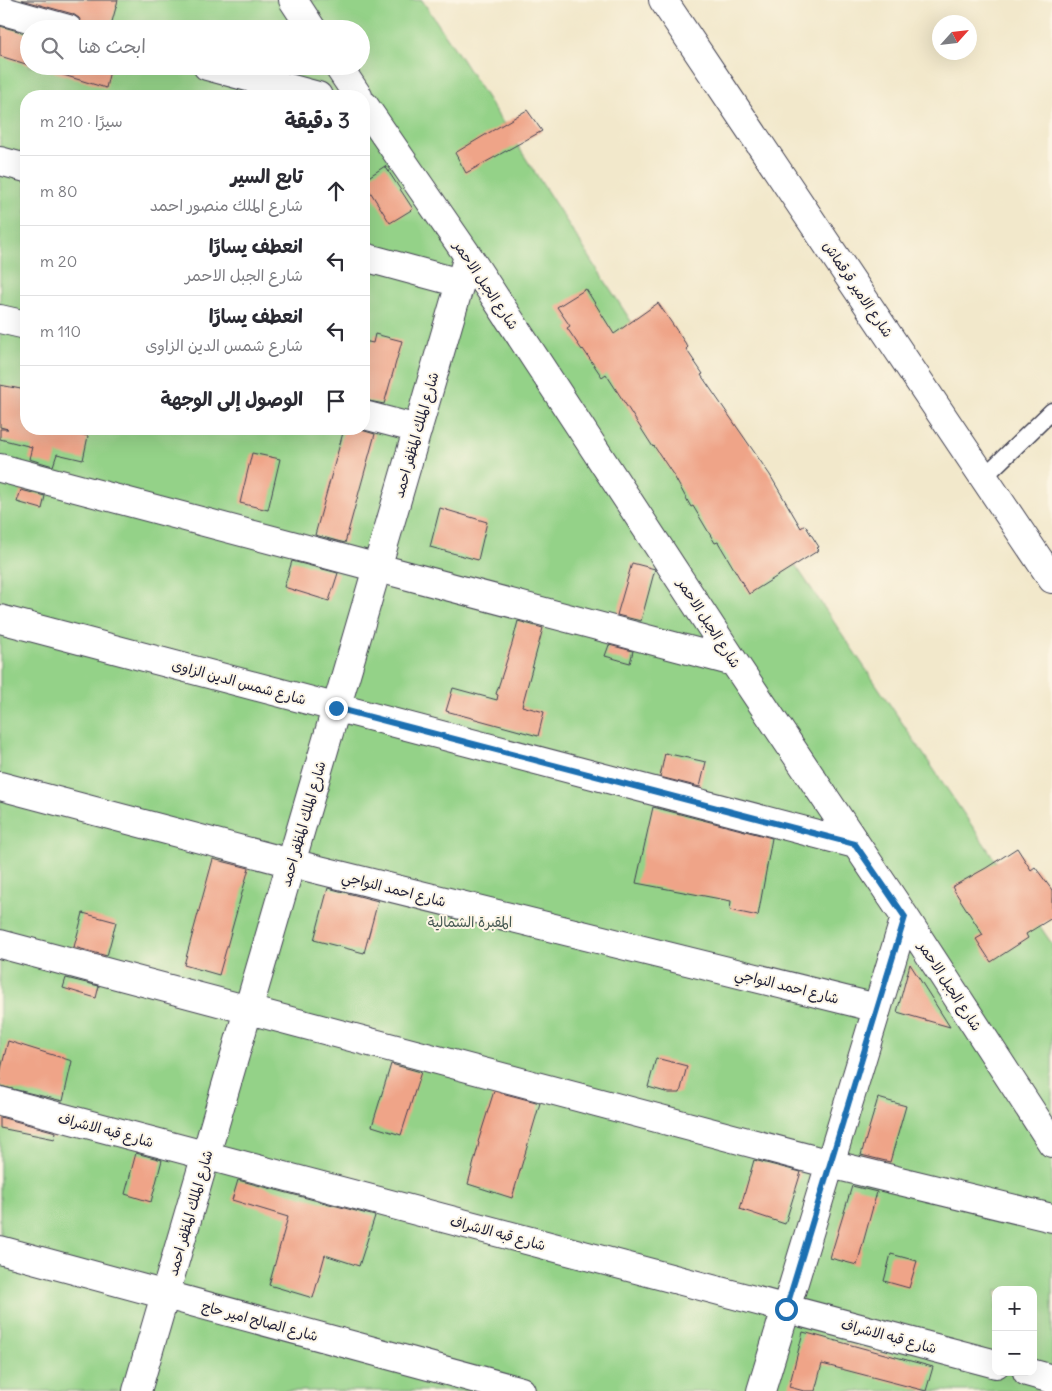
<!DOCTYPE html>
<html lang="ar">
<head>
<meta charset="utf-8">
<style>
  body { margin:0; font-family:Delius,"Playpen Sans Arabic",sans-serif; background:#f7f7f7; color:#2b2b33; direction:rtl }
  .controls { position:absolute; right:15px; bottom:15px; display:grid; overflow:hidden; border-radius:10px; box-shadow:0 5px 20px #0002 }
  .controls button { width:45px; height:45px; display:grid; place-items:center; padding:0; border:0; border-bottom:1px solid #e1e1e2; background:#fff; color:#2b2b33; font:25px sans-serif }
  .compass { position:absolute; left:932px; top:15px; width:45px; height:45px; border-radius:50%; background:#fff; box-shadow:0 5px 20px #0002; rotate:63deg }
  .stop { position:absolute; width:15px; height:15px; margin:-11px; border:4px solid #1f6fb2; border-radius:50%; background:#fff }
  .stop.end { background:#1f6fb2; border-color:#fff; box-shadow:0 1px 5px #0008 }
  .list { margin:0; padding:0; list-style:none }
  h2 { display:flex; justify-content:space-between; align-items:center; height:65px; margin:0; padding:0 20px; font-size:21px }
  h2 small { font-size:16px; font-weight:400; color:#7c7c81 }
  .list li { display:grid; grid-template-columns:32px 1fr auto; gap:15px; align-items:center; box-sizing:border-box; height:70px; padding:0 20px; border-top:1px solid #e1e1e2 }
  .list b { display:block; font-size:19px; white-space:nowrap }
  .list p { margin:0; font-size:16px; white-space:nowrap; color:#7c7c81 }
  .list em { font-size:16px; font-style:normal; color:#7c7c81 }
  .icon { flex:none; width:28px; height:28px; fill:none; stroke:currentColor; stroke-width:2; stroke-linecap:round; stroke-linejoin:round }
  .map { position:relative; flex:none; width:1052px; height:1391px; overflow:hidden; direction:ltr }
  .search { position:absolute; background:#fff; box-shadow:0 5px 20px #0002; left:20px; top:20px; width:350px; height:55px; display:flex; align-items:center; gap:12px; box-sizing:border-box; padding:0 18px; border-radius:28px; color:#7c7c81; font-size:19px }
  .panel { position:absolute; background:#fff; box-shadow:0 5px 20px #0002; left:20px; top:90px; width:350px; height:345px; border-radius:20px; direction:rtl }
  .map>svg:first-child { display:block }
  .green { fill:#94d288; stroke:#5b7a62; fill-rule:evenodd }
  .building { fill:#efa488 }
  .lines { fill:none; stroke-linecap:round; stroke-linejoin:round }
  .service-casing { stroke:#414051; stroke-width:19 }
  .minor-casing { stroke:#414051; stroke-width:30 }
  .service { stroke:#fff; stroke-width:16 }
  .minor { stroke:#fff; stroke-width:28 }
  .route { stroke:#1f6fb2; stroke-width:6 }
  .labels { text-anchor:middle; stroke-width:4; stroke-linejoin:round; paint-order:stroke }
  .street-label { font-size:14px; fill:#22223b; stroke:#fcf5e5 }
  .park-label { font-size:14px; fill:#445752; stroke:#fcf5e5 }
</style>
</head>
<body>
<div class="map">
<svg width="1052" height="1391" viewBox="0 0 1052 1391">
  <rect width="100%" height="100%" fill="#fcf5e5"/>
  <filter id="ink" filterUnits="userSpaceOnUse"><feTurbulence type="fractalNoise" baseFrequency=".02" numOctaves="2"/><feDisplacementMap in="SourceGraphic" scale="10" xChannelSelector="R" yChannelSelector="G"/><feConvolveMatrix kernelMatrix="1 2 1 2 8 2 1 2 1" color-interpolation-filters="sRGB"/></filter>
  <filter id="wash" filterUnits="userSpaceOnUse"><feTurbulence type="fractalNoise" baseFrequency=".0096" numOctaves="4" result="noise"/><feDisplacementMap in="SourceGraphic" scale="20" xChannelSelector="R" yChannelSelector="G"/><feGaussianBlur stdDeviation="1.12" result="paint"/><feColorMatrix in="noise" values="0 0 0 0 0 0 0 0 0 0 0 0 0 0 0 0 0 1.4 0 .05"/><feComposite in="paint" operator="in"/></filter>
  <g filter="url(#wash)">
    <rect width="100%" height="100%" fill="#f2e8cb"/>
    <path class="green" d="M0,0H422L463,61L647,346L1052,944V1391H0ZM29,29H361V66H29ZM26,96H364V429H26ZM996,1290H1033V1372H996Z"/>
    <g id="blocks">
      <path class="building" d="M22,0H118L110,29H83V25L79,18L73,14Z
        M0,26L29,34V65L0,56Z
        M34,66H111L106,88Z
        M527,110L542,131L466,173L455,153Z
        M385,166L413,209L390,223L364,182V180Z
        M586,289L614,334L658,303L688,347L686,349L703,374L701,375L770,475L801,528L805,525L819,547L817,548L819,550L749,594L718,542L715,543L693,506L691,507L674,476L654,446L653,447L606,374L602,377L583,349L582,350L567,328L570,326L557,307Z
        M375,334L402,341L384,404L364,400V341L373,343Z
        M0,385L26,390V429H64V430L88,436L83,460L57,454L53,466L29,459L32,447L0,439V429H8L0,427Z
        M344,429H358L375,434L345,543L315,535Z
        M252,453L280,459L268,510L240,503Z
        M21,490L45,496L42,509L17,502Z
        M440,508L487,522L478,560L430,547Z
        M292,561L338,573L329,601L284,587Z
        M632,563L655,569L641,621L617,615Z
        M518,621L543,628L522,706L544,712L538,736L446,711L453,688L497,700L498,695L496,694L512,644Z
        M609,645L633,651L630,663L605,656Z
        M665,753L706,762L700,787L660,777Z
        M653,807L772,838L758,916L730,910L731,901L636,883Z
        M1017,848L1031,870L1035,867L1052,890V918L1026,934L1028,938L991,962L976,939L983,935L952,887L986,868Z
        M213,859L249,868L219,975L184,965Z
        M328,888L378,901L364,953L314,940Z
        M83,913L116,922L107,956L74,947Z
        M910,964L950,1027L897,1012Z
        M66,978L99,986L96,998L63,988Z
        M8,1041L72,1061L63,1101L0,1086V1073Z
        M656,1058L687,1066L680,1093H669L648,1087Z
        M391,1064L421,1072L401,1135L372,1126Z
        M494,1091L540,1103L512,1198L468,1184L479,1143L478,1142Z
        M878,1098L906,1106L890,1162L861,1155Z
        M0,1117L56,1132L55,1139L0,1128Z
        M136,1153L162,1160L151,1202L125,1194Z
        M754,1160L801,1172L785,1224L740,1209Z
        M238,1180L375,1216L359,1266L325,1255L313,1298L269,1285L288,1217L232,1200Z
        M852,1186L877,1192L857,1265L830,1258Z
        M891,1254L917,1261L909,1288L884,1281Z
        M803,1332L933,1367L926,1391L822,1364L815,1391H804L789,1387Z"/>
    </g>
  </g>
  <g filter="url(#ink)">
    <use href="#blocks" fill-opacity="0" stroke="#414051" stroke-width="1"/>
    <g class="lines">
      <g class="service-casing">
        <path id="service" d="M984,477L1052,411"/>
      </g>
      <g class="minor-casing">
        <path id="minor" d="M293,0L312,29
          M663,0L1052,579
          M0,10L68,29
          M207,66L318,96
          M338,66L358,96
          M364,105L468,256L734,662L905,917L1052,1143
          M0,161L26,168
          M364,257L460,283
          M0,319L26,325
          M364,415L418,429
          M0,468L734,662
          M0,619L855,844
          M0,786L291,863L877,1008
          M0,944L830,1164L1052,1218
          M0,1101L996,1364
          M0,1250L521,1391
          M1027,1372L1052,1379
          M137,1391L468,256
          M761,1391L905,917"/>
      </g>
      <use href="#service" class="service"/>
      <use href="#minor" class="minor"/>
    </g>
  </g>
  <g class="lines" filter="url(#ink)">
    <path class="route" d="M336,708L855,844L905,917L786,1309"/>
  </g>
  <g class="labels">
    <g class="street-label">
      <text transform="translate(486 285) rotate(56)" y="5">شارع الجبل الاحمر</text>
      <text transform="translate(858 289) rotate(56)" y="5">شارع الامير قرقماش</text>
      <text transform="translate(416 435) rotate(-74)" y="5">شارع الملك المظفر احمد</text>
      <text transform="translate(709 623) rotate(57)" y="5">شارع الجبل الاحمر</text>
      <text transform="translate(239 682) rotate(15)" y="5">شارع شمس الدين الزاوى</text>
      <text transform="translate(303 824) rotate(-74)" y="5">شارع الملك المظفر احمد</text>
      <text transform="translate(394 889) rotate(14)" y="5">شارع احمد النواجي</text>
      <text transform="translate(787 986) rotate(14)" y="5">شارع احمد النواجي</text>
      <text transform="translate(950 986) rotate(57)" y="5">شارع الجبل الاحمر</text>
      <text transform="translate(106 1130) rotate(15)" y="5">شارع قبه الاشراف</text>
      <text transform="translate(190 1213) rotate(-74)" y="5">شارع الملك المظفر احمد</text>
      <text transform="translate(498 1233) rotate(15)" y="5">شارع قبه الاشراف</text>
      <text transform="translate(260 1321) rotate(15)" y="5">شارع الصالح امير حاج</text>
      <text transform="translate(889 1336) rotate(15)" y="5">شارع قبه الاشراف</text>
    </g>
    <g class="park-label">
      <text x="470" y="927">المقبرة الشمالية</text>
    </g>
  </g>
</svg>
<div class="controls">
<button>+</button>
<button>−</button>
</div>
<svg class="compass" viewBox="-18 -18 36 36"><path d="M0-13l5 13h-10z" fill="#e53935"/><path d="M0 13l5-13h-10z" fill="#7c7c81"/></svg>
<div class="stop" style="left:786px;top:1309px"></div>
<div class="stop end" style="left:336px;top:708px"></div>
<div class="search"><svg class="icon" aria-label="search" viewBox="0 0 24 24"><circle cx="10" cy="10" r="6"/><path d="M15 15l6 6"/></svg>ابحث هنا</div>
<section class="panel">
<h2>3 دقيقة<small>سيرًا · 210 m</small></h2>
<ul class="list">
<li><svg class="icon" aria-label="ahead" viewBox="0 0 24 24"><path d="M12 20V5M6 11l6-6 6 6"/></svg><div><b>تابع السير</b><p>شارع الملك منصور احمد</p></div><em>80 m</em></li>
<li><svg class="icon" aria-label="left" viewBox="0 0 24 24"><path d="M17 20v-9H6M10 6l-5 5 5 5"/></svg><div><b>انعطف يسارًا</b><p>شارع الجبل الاحمر</p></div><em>20 m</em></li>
<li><svg class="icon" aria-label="left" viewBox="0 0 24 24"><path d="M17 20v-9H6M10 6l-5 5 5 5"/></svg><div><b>انعطف يسارًا</b><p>شارع شمس الدين الزاوى</p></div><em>110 m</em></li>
<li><svg class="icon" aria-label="arrive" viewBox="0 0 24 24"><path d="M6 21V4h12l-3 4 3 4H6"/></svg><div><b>الوصول إلى الوجهة</b></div></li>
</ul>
</section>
</div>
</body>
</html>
